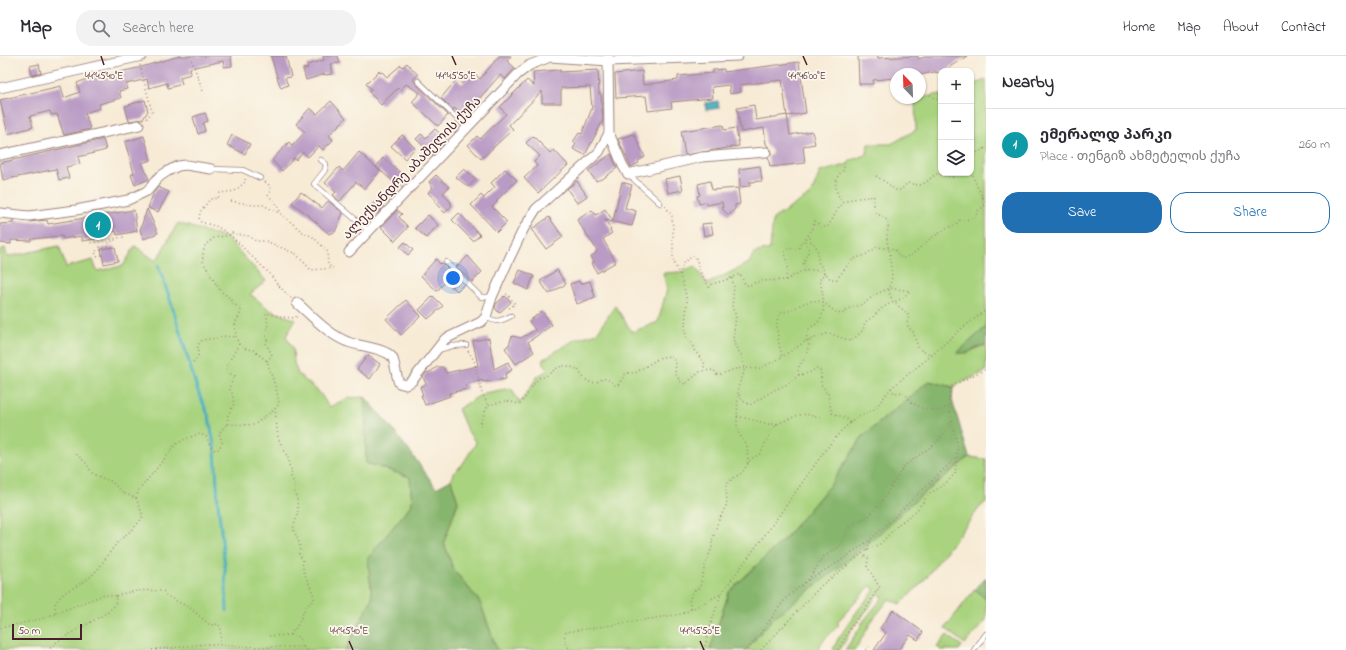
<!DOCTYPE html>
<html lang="en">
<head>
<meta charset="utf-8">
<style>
  body { margin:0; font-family:"Indie Flower","Noto Sans Georgian",sans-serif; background:#f2f2f3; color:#2b2b33 }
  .controls { position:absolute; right:12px; top:12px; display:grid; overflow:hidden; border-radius:8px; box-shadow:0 1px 3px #0004 }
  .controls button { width:36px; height:36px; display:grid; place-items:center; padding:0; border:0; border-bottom:1px solid #e1e1e2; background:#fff; color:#2b2b33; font:20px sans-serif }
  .compass { position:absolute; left:890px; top:12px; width:36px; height:36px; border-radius:50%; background:#fff; box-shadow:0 1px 3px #0004; rotate:337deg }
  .scale { position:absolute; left:12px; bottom:10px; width:70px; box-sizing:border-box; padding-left:4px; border:2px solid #4a1f2b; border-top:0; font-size:11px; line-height:14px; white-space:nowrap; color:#4a1f2b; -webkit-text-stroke:3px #fbf7ec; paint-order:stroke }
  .you { position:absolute; left:453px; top:222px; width:14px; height:14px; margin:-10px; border:3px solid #fff; border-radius:50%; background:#1a73e8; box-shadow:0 0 0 6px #1a73e833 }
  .badge { display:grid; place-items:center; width:26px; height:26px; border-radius:50%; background:#1f6fb2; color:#fff; font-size:13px; font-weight:700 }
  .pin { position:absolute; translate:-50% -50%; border:2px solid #fff; box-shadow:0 1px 4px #0006 }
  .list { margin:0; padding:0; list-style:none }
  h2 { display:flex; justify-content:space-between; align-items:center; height:52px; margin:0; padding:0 16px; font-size:17px }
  h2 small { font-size:13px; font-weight:400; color:#7c7c81 }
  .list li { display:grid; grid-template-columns:26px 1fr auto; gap:12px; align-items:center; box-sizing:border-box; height:72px; padding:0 16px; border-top:1px solid #e1e1e2 }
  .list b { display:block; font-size:15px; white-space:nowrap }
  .list p { margin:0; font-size:13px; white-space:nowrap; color:#7c7c81 }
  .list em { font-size:13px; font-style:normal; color:#7c7c81 }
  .actions { display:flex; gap:8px; padding:12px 16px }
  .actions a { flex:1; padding:9px 0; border:1px solid #1f6fb2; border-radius:16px; text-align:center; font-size:14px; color:#1f6fb2 }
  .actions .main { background:#1f6fb2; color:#fff }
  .icon { flex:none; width:22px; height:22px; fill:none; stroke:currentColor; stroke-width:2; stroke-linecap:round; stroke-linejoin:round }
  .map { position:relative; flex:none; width:986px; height:594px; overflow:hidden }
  header { display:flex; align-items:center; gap:24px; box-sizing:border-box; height:56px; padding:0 20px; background:#fff; border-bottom:1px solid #e1e1e2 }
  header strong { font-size:19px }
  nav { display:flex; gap:22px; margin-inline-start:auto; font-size:14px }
  .search { width:280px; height:36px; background:#f2f2f3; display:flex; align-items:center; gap:10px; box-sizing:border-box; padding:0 14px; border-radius:16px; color:#7c7c81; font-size:15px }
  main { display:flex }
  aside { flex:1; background:#fff }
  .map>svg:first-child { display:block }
  .green { fill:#a9d37e; stroke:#7a7954 }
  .forest { fill:#86b56d; stroke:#686a4c }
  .water { fill:#3facbd; stroke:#446674 }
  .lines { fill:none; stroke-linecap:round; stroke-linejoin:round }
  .stream { stroke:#3facbd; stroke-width:3 }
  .building { fill:#ba9bc5 }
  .service-casing { stroke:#a08580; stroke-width:6 }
  .minor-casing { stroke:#a08580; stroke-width:11 }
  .path { stroke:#a08580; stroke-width:1.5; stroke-dasharray:1 3; stroke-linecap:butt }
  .service { stroke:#fff; stroke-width:4.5 }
  .minor { stroke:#fff; stroke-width:9 }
  .ticks { fill:none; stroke:#4a1f2b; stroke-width:1.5 }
  .labels { text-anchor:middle; stroke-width:3.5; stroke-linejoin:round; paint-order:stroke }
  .street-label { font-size:13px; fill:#4a1f2b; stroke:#fbf7ec }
  .ticks-label { font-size:10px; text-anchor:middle; fill:#4a1f2b; stroke:#fbf7ec; stroke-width:3.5; stroke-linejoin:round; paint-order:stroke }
</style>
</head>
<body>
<header>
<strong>Map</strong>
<div class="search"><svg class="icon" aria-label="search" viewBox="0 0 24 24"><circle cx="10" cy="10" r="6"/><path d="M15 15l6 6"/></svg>Search here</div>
<nav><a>Home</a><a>Map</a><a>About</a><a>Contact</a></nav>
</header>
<main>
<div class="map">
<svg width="986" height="594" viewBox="0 0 986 594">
  <rect width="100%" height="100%" fill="#fbf7ec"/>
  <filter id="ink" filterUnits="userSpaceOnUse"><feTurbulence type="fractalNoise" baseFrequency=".025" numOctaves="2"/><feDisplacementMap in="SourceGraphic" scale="8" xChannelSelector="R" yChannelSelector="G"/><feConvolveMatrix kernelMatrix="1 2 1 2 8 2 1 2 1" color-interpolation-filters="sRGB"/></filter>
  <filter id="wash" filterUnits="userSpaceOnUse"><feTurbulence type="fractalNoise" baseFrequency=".012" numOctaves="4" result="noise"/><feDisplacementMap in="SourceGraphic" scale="16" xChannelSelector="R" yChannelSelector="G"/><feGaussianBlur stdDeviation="0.9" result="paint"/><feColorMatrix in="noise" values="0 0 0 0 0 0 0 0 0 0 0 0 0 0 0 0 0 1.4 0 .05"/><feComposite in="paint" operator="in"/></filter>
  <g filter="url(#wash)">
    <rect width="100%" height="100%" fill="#f7ebd6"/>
    <path class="green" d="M986,24V271L957,297C970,298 974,292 986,289V315L953,331L929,325L863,380L831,428L786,481L729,536L710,594H497L480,546L453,513L444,486L458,446L451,424L453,417L462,409L476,387L467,374L458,353L484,337L511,332L519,346L521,345L538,320L548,314L542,304L576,283L597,277L615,250L632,276L658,266L667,233L663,217L680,216L695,210L707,228L749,207L754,197L770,193L773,163L811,138L820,116L846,109L850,105L867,98L868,88H891L916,74L915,43L941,38V117H971V29Z
      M178,167L227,182L266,225L250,238L270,254L296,264L286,280L293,293L294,307L298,318L320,337L329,351L348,342L365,341L366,407L410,421L412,448L368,502L372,543L345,594H0V194L5,192L7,201L59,190L66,211L93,204L97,215L123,210L135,190L156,205Z
      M969,401L986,403V446L980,451L922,527L900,548L889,543L873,563L855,594H845L861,570L862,567L883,541L878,537L868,553L853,571L840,594H833L838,583L858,554L874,535L873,531L870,530L838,565V570L821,587L819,594H746L773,562L837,513L873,483L913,446Z
      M975,533L986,544V564L965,588L945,572Z
      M947,579L962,590L959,594H941L937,591Z"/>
    <path class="forest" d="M986,271V289L980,290L967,297H957Z
      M929,325L953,331L952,344L969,401L913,446L873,483L837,513L773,562L746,594H710L729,536L786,481L831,428L863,380Z
      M365,341C391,370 414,400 436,432L451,424L458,446L444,486L453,513L480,546L497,594H345L372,543L368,502L412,448L410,421L366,407Z
      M986,522V544L975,533Z"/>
    <path class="water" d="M718,45L719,52L706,54L705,47Z"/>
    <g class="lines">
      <path class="stream" d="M158,209L171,246L197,333L209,361L215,394L218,447L225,511L227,555"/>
    </g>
    <g id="blocks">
      <path class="building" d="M180,0H231L232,10L224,11L223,5L190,12L191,18L180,21L182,28L168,32L167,27L149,32L147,23L126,28L127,33L119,35L121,42L99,48L100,52L85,57L90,73L64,79L57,58L51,59L50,55L30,60L33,71L8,78L0,44L61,30L64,42L80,36L77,27L87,23L138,12Z
        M271,0H286L291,21L285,22L288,29L281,32L278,24Z
        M323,0H338L340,7L331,8L333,18L325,19V18L306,24L303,13L308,12L307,9L324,4Z
        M499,0H511L507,5L515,12L505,23L500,19L464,60L454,52L453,54L441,42L457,23L462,28L473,16L480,23Z
        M858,0H878V2L918,0V3L929,0H967L951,10L947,15H941V17L934,16L920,19V18H896V22L873,24V28H859Z
        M799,6L806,57L787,60L782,24L740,29L741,36L730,38L729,29L712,31L713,42L671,46L672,52L648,55L646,40L616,42L615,18L642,15L643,29L678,24V20L713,17V14L724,13V16Z
        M407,7L418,19L413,23L415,27L448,59L438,70L412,46L420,37L406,28L400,34L398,32L381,49L369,36L372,34L366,28L379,15L380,17L382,16L387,21L401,9L403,11Z
        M39,8L41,17L32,19L30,10Z
        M560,14V16L598,14L599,38H601L603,64L585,99L573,93L576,88L573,86L579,77L582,78L592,52L590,31L561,32V47H542V35L509,69L513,73L481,103L468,89L477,80L480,83L506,58L500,51L527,24L534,30L533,16Z
        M145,44L148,55L143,63L129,65L125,50Z
        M331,45L346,62L329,79L333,84L323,94L319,90L308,101L303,96L296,104L294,102L282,115L272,104L289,86L292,90L305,76L296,68L310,52L317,58Z
        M754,49L756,64L787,59L790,79L812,75L815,88L803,90L805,107L770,111L768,101L771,99L772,95L766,88L764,72L741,76L737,52Z
        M205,57L208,65L203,67L205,75L198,78L193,61Z
        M723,69L724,74L736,72L739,90L685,99L681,75Z
        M435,73L447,84L433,99L416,83L421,78L426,82Z
        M634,78L645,101L638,105L639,107L631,111L618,83Z
        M232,79L250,88L245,98L227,89Z
        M402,79L415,92L405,103L391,90Z
        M144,80L151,104L142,107L149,123L135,129L131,119L134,117L125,86Z
        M533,80L550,97L554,94L568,109L538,137L524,122L537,110L534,106L540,100L526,87Z
        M103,83L106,94L78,101L80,108L66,111L69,122L59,124L56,113L3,124L0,107Z
        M359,96L380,115L365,133L356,126L340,145L333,139L336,136L325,127L339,111L343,115Z
        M611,98L617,112L604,122L596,125L588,115Z
        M383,102L408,123L401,132L376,111Z
        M760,110L762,125L750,126V130L740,131L739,113Z
        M464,113L476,123L468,131L456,121Z
        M505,113L517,124L496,145L497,146L492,151L507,166L497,176L471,149L481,139L484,142L495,131L491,127Z
        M436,119L449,131L443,137L451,146L450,147L452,149L445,157L434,146L436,144L428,137L433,131L429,126Z
        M680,120L683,134L668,137L665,123Z
        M577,125L587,140L577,147L567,133Z
        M710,125L712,134L738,132L740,148L735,149V153L729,159L723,154L722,146L707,149L706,146L699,148L697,140L700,139L698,128Z
        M622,126L632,129L625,152L636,155L632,170L605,164L611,173L610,174L612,177L603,183L616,206L597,217L592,207L594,206L591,200L595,198L597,194L577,164L592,154L596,159L605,153L613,165Z
        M158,131L169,136L158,156L148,152L153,138Z
        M301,136L322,152L328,145L343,157L335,176L329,178L307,158L292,147Z
        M376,144L384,151L377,158L369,152Z
        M147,153L158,177L144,183L140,174Z
        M134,154L137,175L117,179L116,175L95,178L96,183L82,185V180L63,183L62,180L31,183V185L11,184V188L0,187V168L13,167V164L29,166L47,164L48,168Z
        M397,154L402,158L399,161L408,171L395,185L381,171Z
        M459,157L480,179L473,185L452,164Z
        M428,159L438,169L426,182L415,172Z
        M549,161L563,181L546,193L532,173Z
        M711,167L713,178L704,180L702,168Z
        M405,186L413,194L408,199L400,191Z
        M115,191L118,205L104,208L101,193Z
        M468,200L482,216L472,226L456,211Z
        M436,203L440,208L441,207L443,208L463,229L457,235L446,225L437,235L421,220Z
        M520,214L534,220L528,234L514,227Z
        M557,214L566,228L549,238L540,225Z
        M579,225L580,228L590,225L595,241L577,248L570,228Z
        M433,240L443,250L428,263L419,254Z
        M505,240L511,246L499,257L495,252L496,248Z
        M406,244L421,260L401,279L386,263Z
        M542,255L552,269L528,286L534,296L516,308L505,292L509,289L512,280L521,282L535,274L529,265Z
        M489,282L494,313L508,306L512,314L505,318L506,323L483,326L482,324L466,328L467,333L449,337L450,340L425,349L421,339H423L420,331L426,328L423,321L426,317L430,316L437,311H443L446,317L478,310L473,285Z
        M368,299L380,308L370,323L357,313Z
        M893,554L923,576L918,584L910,579L898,594H874L886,577L880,572Z"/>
    </g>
  </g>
  <g filter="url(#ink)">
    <use href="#blocks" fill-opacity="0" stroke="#a08580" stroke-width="1"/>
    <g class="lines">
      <g class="service-casing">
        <path id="service" d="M418,25L466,71
          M321,104L326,108L325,114L314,128L368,174
          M211,113L243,114L260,122
          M628,118L660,147
          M446,206L481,241H492
          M486,261C496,267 501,265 511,260
          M438,294L452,290L466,289
          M974,594L986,578"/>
      </g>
      <g class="minor-casing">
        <path id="minor" d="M548,0L550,1L609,5L738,0
          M0,32L142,0
          M609,77L623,110L628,118L702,101L766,96
          M0,99L139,69
          M0,157L29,160L76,154L128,144L147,135L159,121L168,115L178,110L186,109L211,113
          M349,196L518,18L530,9L550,1
          M297,247C312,260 329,279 348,286C358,290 385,292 392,301C395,305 396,320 399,327L406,329L412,325L445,283L481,266L486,261L492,241L510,201L523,174L536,153L599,96L609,77L608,0"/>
      </g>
      <path class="path" d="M190,0L203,35
        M140,9L152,56L146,63
        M930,39L940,45L941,51
        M941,54L939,56L941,62
        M971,102L978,96L986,92
        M971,116L973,118C973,123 982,142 986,146
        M876,120L887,127L895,134H901L907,127L920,129L925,127L936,118H941L953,121L957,117
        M245,123L246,125L235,135L220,137L218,142L210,143L200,156L199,163L201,166L218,171L230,179L270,218L277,228L291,242
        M265,126L269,129L271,135L268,140C275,144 278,150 281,158
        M231,145L253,149H263L281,158L305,178L312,180L327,195L328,209L333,212
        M843,147C835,136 831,123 844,114V107
        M665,150L672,160L673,175V206L680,219L685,235L687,246L685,271L686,282L692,288L694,294L705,308L703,314
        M90,183L91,187L123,181L122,178
        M805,185L809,194C806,203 800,207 807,215
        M102,199L96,200L95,195L101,194L100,191L109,190V186L115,185L114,182
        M680,219C683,206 681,207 694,200L697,203L698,212L709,231L712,228L726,224L740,218L745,228L749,230C756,223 775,225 785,224C789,224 792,220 796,218C806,213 824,211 830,223H837L850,206L856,202L865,199L877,191L894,193L901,202C913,202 920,190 929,184C935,179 942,176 948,172C953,169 957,169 960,164L974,163L978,155L986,148
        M732,222L734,231L732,251L736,260L733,283L735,290L742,300L744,312V317L738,331L737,368L738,376L747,390L748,407
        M786,224L787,212L785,196L789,192L797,193L800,191L801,186C809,182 812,173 815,165L821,171H827C833,164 838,151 843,147C851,141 865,142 874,140C872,165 887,157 888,168C889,172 886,178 887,183C887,188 889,193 890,198C891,202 890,206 891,210C891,213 892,216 892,219C892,229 885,230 892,243C896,250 904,253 909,260L907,267L908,271L913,276L918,291L922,295L932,299
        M503,241L507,238L515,248L508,253
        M806,285C807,280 807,274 811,271C814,269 817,268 819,265C827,255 822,236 820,224L821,221L824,219L825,216L822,211L819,208C816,199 821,191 810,185V180
        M468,295L474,304L482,337L488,349
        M267,305L272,299L266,288L267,284L265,274L268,272C267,267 268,262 266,257L282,261L295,262L297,260
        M193,306L198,301V289L202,284L217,282L223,280L236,281
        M799,319C796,310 802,308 805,301C808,296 808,289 810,284
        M891,332L894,337L904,336L912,347L921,352L939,355L949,350
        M739,339L743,345L750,349L774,334L788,328L799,319L809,317L817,312L821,315V329L823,330L826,336H828L829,346L832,357L846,362L851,367
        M737,360L768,368H777
        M227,368L228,359L234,348L232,337L229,332L235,320L226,316L227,309L239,288
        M481,371V365L488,349L507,345L519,348C525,344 532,329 539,322C549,321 552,313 562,310C566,309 573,312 578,313C581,320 588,329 597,326C601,324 602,322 606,323C609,324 612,327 614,329H618L626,317H635L661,301L670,300L672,301L676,308L675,317L680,325L685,328L689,325L701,315L714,314L716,318L719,319L735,313L744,312L758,313L777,304L806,285L829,277L850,285L857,280L863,274L865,266L874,260L881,253L887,249L903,242L910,235L890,232L874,239L864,248L851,251L842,258C831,256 830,249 821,246C814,243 806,246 800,249C796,251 792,254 789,255C785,256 783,255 780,258C773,265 780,291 782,301
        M136,442L139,434L169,397C174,386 189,381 200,378L207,381L210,390L215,394L219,393L222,386L219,377L227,368L254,369L275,353
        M867,494L871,484
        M808,524L823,501L839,491L851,468L868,461L881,447L904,410L935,388L943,379L952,365L949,350L951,330L986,313
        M116,540C132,534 146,534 163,535L167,540L190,552L210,569L218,568L221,572L220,589
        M691,553L689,544L694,535L700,531L704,513L712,491V485L718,466L727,448L726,429L733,422L742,417L750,404L761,397L771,375L777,368L796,360L806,358L815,361H820
        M56,556C55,553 54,548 57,545C63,535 81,529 90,521C100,513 105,502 113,492C122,480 136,473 143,460L136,442L123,437L112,426L93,418L85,406L75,397
        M0,572L41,563L103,539L116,540L115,549L108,556L58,585L48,594
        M290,579C293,575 296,572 298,568C303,559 304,550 314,544C314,532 300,516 303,505L299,498C302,490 297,481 293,473L298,456L297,443L295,437V429L291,421L292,415L289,409V404L278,382L275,353L279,348L277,336L267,305L253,294L246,293L239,288L236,281L235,267L240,259L241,253L239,250L233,249C230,240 227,241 221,235C219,233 203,207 203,205C202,200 204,193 205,189L214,182L230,179L232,177L248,180L256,185H266L296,198L311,214L333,212
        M269,580L291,579L299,581L303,591
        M152,594L206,588L255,591H303L308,594
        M572,594L568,591L564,582L566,576L682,558L721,538
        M704,594L712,564L721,538L775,465L826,393L842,374L856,362L875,353L891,332L932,299L961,273L986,254
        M748,594L786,542L808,524L839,506L871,483L957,401
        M761,594L822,529L867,494L880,488L899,468L917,454L930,437L943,430L955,418L957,401V387L952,365
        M838,594L849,574L869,548L877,534L880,532L867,510L868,502L862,498
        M866,594L869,591"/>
      <use href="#service" class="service"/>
      <use href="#minor" class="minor"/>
    </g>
  </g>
  <path class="ticks" d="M101,0L104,9M452,0L456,9M803,0L807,9M349,585L353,594M700,585L704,594"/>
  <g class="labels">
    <g class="street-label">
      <text transform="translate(411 111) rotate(-46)" y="5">ალექსანდრე აბაშელის ქუჩა</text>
    </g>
  </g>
  <g class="ticks-label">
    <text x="104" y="23">44°45'40"E</text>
    <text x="456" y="23">44°45'50"E</text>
    <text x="807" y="23">44°46'00"E</text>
    <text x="349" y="578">44°45'40"E</text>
    <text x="700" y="578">44°45'50"E</text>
  </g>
</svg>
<div class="controls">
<button>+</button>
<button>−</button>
<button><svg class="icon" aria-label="layers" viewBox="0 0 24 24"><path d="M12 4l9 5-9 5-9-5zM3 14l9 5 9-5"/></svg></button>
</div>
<svg class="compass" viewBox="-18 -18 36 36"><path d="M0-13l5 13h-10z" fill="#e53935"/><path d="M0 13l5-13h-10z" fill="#7c7c81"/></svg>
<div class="scale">50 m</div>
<div class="you"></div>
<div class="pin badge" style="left:98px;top:169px;background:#0f9aa8">1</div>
</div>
<aside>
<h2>Nearby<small></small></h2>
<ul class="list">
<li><span class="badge" style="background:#0f9aa8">1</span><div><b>ემერალდ პარკი</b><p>Place · თენგიზ ახმეტელის ქუჩა</p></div><em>260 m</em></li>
</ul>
<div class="actions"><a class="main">Save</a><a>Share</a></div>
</aside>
</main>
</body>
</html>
